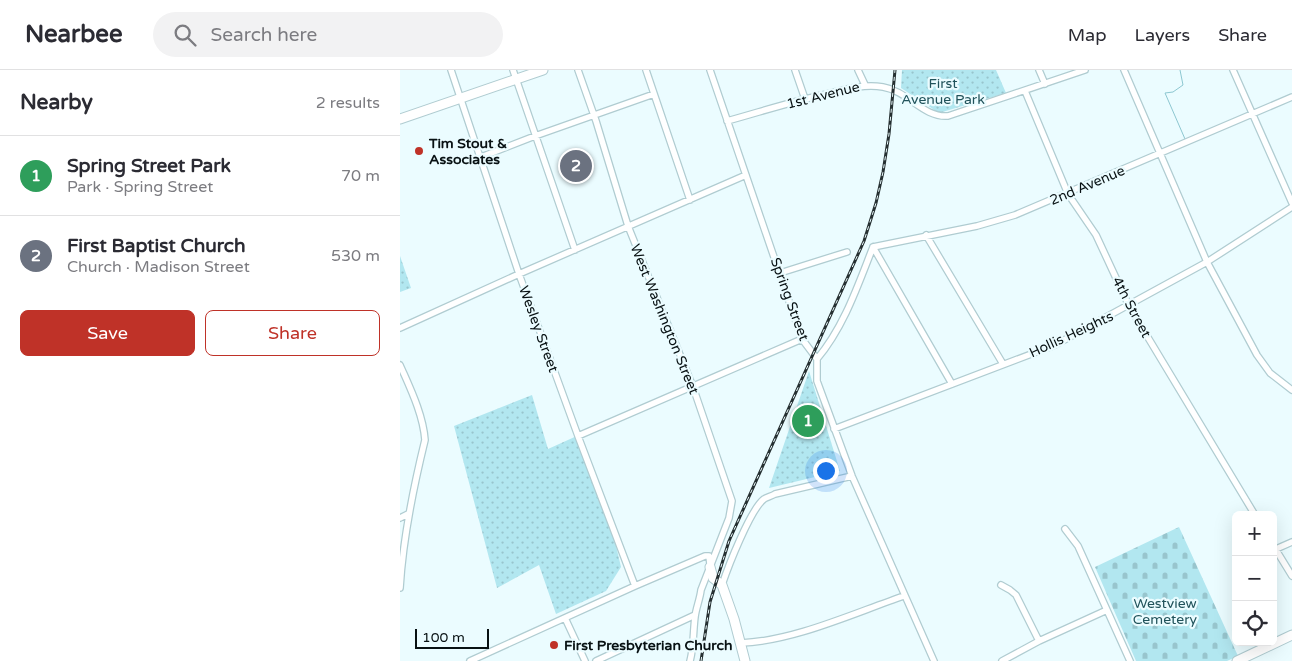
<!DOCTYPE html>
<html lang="en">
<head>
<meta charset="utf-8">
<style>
  body { margin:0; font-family:"Varela Round",sans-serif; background:#f2f2f3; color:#2b2b33 }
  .controls { position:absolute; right:15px; bottom:15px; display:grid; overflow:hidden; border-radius:8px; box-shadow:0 5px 20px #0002 }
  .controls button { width:45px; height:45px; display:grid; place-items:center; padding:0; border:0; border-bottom:1px solid #e1e1e2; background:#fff; color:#2b2b33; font:25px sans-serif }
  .scale { position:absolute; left:15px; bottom:12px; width:74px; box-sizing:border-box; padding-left:5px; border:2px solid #081113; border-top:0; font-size:14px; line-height:18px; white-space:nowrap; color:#081113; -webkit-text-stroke:4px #ebfcff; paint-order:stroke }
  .you { position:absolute; left:425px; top:400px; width:18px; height:18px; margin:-12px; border:4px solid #fff; border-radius:50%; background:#1a73e8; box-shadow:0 0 0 8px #1a73e833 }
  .badge { display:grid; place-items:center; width:32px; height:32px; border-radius:50%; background:#bf3228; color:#fff; font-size:16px; font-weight:700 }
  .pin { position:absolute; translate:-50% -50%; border:2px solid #fff; box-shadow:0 1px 5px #0006 }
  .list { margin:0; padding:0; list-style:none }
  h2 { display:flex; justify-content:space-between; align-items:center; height:65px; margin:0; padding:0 20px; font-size:21px }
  h2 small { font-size:16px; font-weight:400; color:#7c7c81 }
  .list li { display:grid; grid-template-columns:32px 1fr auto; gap:15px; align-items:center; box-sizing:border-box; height:80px; padding:0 20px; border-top:1px solid #e1e1e2 }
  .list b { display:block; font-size:19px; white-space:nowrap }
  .list p { margin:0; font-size:16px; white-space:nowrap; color:#7c7c81 }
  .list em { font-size:16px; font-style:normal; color:#7c7c81 }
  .actions { display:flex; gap:10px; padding:15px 20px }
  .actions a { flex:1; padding:11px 0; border:1px solid #bf3228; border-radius:8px; text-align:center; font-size:18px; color:#bf3228 }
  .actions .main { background:#bf3228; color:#fff }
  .icon { flex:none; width:28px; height:28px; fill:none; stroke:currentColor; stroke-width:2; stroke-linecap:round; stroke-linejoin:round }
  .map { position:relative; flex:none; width:892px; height:591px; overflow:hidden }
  header { display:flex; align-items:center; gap:30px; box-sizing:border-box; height:70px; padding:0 25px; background:#fff; border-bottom:1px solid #e1e1e2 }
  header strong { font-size:24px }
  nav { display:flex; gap:28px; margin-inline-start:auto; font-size:18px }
  .search { width:350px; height:45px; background:#f2f2f3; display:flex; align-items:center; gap:12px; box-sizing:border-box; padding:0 18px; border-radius:28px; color:#7c7c81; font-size:19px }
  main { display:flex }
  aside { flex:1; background:#fff }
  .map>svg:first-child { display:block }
  .cemetery { fill:url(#cemetery-stones) }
  .park { fill:url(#park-dots) }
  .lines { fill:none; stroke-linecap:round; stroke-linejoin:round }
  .stream { stroke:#8dc7d1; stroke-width:1 }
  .street-casing { stroke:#b0ccd1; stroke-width:8 }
  .secondary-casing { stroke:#b0ccd1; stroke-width:11 }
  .primary-casing { stroke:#b0ccd1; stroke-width:11 }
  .street { stroke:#fff; stroke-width:5.5 }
  .secondary { stroke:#fff; stroke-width:9 }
  .primary { stroke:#fff; stroke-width:9 }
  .rail-casing { stroke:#252f31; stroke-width:3 }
  .rail { stroke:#ebfcff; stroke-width:1; stroke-dasharray:4; stroke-linecap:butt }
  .poi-dot { fill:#bf3228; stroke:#ebfcff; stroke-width:2 }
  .labels { text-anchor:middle; stroke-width:4.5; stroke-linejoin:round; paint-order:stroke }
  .park-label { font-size:14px; fill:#21535b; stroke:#ebfcff }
  .street-label { font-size:14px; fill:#081113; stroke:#ebfcff }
  .poi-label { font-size:14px; font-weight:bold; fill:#081113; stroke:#ebfcff; text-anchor:start }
</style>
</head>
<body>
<header>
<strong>Nearbee</strong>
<div class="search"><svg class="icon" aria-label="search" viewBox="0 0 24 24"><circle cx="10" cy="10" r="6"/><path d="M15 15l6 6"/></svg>Search here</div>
<nav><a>Map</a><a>Layers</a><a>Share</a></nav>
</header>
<main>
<aside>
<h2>Nearby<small>2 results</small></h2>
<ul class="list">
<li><span class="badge" style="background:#2e9e5b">1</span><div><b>Spring Street Park</b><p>Park · Spring Street</p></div><em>70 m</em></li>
<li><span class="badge" style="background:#6b7280">2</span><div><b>First Baptist Church</b><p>Church · Madison Street</p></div><em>530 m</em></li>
</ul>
<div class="actions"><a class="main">Save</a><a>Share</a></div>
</aside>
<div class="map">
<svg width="892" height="591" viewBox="0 0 892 591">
  <defs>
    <pattern id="cemetery-stones" width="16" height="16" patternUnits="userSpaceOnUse" patternTransform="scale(1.25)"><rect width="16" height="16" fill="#b2e7f0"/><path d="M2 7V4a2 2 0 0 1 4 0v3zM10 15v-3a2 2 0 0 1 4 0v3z" fill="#98c5cd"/></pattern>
    <pattern id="park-dots" width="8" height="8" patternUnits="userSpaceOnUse" patternTransform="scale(1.25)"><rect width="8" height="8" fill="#b2e7f0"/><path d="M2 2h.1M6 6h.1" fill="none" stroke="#98c5cd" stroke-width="1.8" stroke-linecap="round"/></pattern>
  </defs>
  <rect width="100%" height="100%" fill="#ebfcff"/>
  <path class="cemetery" d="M779,457L838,586L827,591H736L695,497Z"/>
  <path class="park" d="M502,0H596L606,23L539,43L501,18Z
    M0,186L11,218L0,222Z
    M409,301L440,401L369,418Z
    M132,325L148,379L179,365L213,463L221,497L206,521L156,544L139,495L97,518L54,356Z"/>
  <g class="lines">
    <path class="stream" d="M780,0L783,15L773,22L765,23L785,69"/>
    <g class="street-casing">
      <path id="street" d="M51,0L119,204L178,366L235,516
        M113,0L175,180
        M178,0L196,51L228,156L293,317L332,431L329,448L301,520C300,529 296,538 295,547C293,562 294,576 290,591
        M246,0L290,130
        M310,0L402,269L417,289V311L452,406L534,591
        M395,0L405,29
        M458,0L465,15
        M639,0L645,14
        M724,0L807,192L857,285L870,303L892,320
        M833,0L892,133
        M625,21L668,124L696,165L729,236L855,445
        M327,51C360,42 393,31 427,24C447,19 463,14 483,17C508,21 523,48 548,46L685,0
        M81,87L135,66L254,24
        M526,165L603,294
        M473,177L577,156L615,145L892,27
        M473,177L552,314
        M380,203L447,182
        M0,258L119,204L346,105
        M417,289C444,257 458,215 473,177
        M0,295C10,318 23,344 25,370C13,419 3,467 0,518
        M434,359L655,275L807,192L892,137
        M178,366L402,269
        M0,448L8,444
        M665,459L678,476L730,591
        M873,475L892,506
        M876,479L892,472
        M322,515C328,497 350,440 364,429C367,427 372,426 375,424L452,406
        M601,515L610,520L616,525L639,571
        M165,548L185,591
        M341,573C394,571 454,543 504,526
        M70,591L235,516L305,486H309L310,494
        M196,591L295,545
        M602,591L639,571L707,540"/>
    </g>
    <g class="secondary-casing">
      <path id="secondary" d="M310,497L313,508L322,515L334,549L345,591
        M837,591L892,565"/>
    </g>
    <g class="primary-casing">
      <path id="primary" d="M0,49L143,0"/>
    </g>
    <use href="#street" class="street"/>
    <use href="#secondary" class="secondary"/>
    <use href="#primary" class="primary"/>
    <g class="rail-casing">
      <path id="rail" d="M301,591L310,532L329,471L464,171L476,133L483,102L489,64L495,0"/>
    </g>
    <use href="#rail" class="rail"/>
  </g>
  <g class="poi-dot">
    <circle cx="19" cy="81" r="5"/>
    <circle cx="154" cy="575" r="5"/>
  </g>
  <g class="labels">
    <g class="park-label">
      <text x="543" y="18">First<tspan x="543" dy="16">Avenue Park</tspan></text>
      <text x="765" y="538">Westview<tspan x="765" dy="16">Cemetery</tspan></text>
    </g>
    <g class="street-label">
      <text transform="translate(423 25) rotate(-14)" y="5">1st Avenue</text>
      <text transform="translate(687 115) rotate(-23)" y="5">2nd Avenue</text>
      <text transform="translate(390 229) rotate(70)" y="5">Spring Street</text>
      <text transform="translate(732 237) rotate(62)" y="5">4th Street</text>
      <text transform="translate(265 249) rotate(68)" y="5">West Washington Street</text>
      <text transform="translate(139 259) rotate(70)" y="5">Wesley Street</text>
      <text transform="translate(671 264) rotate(-25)" y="5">Hollis Heights</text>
    </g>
    <g class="poi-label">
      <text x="29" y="78">Tim Stout &amp;<tspan x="29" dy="16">Associates</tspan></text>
      <text x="164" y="580">First Presbyterian Church</text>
    </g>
  </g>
</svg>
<div class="controls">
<button>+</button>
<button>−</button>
<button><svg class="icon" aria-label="locate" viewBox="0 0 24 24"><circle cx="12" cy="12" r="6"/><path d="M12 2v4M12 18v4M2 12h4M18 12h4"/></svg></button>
</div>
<div class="scale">100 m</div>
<div class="you"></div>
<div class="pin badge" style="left:408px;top:351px;background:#2e9e5b">1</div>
<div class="pin badge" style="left:176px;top:96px;background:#6b7280">2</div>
</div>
</main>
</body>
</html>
